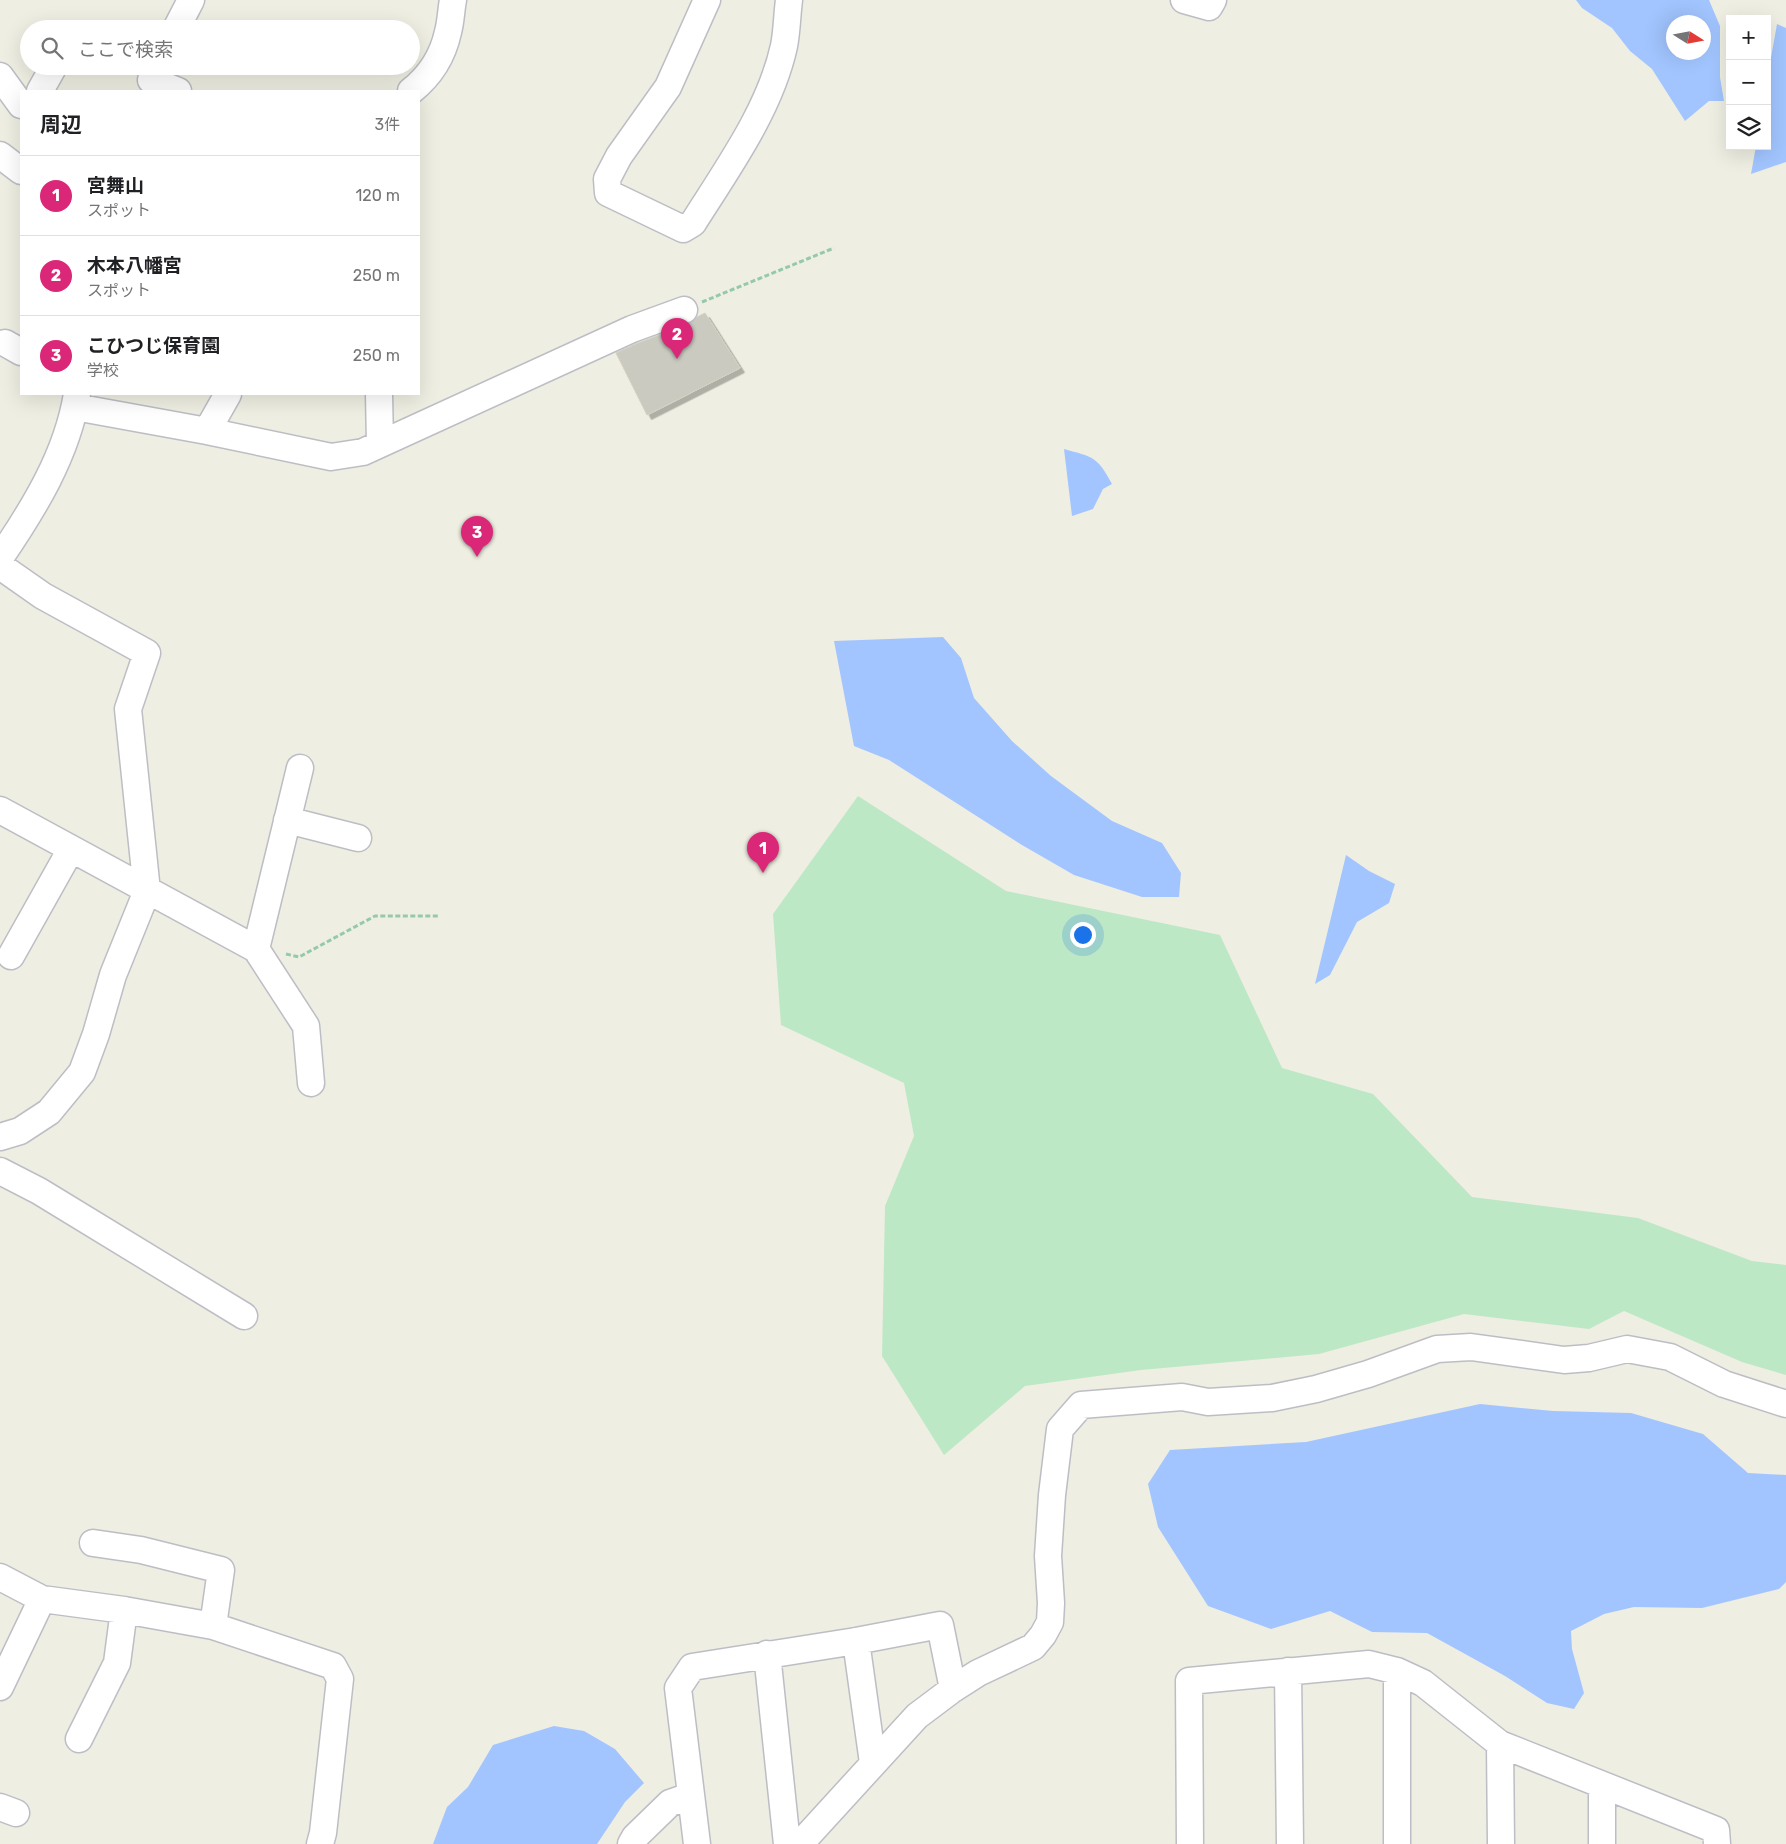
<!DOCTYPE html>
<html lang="ja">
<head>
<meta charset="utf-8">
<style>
  body { margin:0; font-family:Rubik,"Noto Sans JP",sans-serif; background:#f6f6f6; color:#202124 }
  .controls { position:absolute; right:15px; top:15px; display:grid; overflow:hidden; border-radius:0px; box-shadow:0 5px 20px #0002 }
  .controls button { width:45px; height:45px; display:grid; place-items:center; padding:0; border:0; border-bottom:1px solid #e0e0e0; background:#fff; color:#202124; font:25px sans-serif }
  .compass { position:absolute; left:1666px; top:15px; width:45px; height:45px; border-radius:50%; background:#fff; box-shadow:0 5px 20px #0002; rotate:101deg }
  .you { position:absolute; left:1082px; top:934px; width:18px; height:18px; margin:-12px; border:4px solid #fff; border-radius:50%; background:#1a73e8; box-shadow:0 0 0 8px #1a73e833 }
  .badge { display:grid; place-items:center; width:32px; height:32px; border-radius:50%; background:#db2777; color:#fff; font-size:16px; font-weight:700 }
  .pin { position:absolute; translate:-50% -41px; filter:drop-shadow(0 1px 2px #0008) }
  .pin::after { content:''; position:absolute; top:26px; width:18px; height:15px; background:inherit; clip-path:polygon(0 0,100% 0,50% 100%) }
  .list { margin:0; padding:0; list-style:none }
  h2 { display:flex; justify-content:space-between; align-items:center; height:65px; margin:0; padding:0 20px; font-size:21px }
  h2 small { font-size:16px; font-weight:400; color:#757577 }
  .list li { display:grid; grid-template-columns:32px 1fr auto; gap:15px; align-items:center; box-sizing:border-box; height:80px; padding:0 20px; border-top:1px solid #e0e0e0 }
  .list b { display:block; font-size:19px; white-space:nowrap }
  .list p { margin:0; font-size:16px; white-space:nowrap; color:#757577 }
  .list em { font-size:16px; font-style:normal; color:#757577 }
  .icon { flex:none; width:28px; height:28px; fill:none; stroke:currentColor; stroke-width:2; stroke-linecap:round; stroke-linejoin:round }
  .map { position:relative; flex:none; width:1786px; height:1844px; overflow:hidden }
  .search { position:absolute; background:#fff; box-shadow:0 5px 20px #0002; left:20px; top:20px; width:400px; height:55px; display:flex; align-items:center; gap:12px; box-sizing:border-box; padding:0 18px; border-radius:28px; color:#757577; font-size:19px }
  .panel { position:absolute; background:#fff; box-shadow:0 5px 20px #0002; left:20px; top:90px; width:400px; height:305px; border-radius:0px }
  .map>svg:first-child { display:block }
  .green { fill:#bde8c5 }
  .water { fill:#a2c5ff; fill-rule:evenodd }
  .building { fill:#cbcac1; stroke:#d4d1c0; filter:url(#shadow) }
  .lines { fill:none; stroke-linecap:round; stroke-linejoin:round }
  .minor-casing { stroke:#bdbec5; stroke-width:29 }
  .path { stroke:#95c9ae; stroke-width:3; stroke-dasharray:5 2.5; stroke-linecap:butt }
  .minor { stroke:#fff; stroke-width:26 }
</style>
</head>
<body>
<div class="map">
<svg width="1786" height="1844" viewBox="0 0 1786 1844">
  <defs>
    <filter id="shadow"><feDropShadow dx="4.5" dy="4.5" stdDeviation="0" flood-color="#0004"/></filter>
  </defs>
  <rect width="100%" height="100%" fill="#efeee2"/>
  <path class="green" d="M858,796L1006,891L1220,935L1282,1068L1373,1094L1472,1197L1638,1218L1752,1261L1786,1265V1375L1742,1362L1624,1311L1589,1329L1464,1314L1319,1354L1141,1370L1025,1386L944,1455L882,1356L885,1206L914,1136L904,1083L781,1025L773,914Z"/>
  <path class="water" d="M1576,0H1709L1720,26V77L1724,101H1709L1685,121L1652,69L1630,51L1612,28L1582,8ZM1704,22V52H1674V22Z
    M1777,24L1786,28V162L1751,174L1756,146H1767V80Z
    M1064,449C1093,457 1097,456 1112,484L1103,489L1093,509L1072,516Z
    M943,637L961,658L974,698L1012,741L1051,776L1112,821L1162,843L1181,873L1179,897H1142L1074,875L1022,845L889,760L854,746L834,641Z
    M1346,855L1369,871L1395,884L1389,903L1357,922L1330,975L1315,984Z
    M1480,1404L1553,1411L1631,1413L1703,1434L1748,1473L1786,1475V1582L1779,1589L1702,1608L1634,1607L1604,1614L1571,1631L1572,1649L1584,1693L1574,1709L1547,1703L1505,1676L1427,1633L1372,1632L1330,1611L1271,1629L1208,1606L1158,1527L1148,1484L1170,1450L1306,1442Z
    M554,1726L584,1731L615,1749L644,1783L625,1802L597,1844H433L447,1807L468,1787L493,1745Z"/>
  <path class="building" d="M705,313L740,368L647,415L616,353L638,343L689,324L697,317Z"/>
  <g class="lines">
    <g class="minor-casing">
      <path id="minor" d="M707,0L668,87L619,156L607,179L608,193L683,229L693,223C727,169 770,110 784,46C787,31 787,15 789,0
        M1184,0L1209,7L1213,0
        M176,29L191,0
        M0,76L21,105
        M151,80L178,91
        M40,91L54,66
        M411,91C430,76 443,55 448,32C451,21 451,10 453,0
        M0,155L21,171
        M5,343L21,352
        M379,394L380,444
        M75,407L207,431L331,457L363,452L632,329L684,310
        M207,431L228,394
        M0,558C34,508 67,455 77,394
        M0,566L43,596L147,653L128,709L147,891L113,975L96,1034L82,1072L49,1112L20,1131L0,1137
        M300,768L256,949L306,1026L311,1083
        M0,810L256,949
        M287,820L358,838
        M11,956L71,849
        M0,1171L39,1191L244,1316
        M93,1543L141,1550L221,1570L213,1626L124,1610
        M0,1577L42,1599L124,1610L117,1663L79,1739
        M213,1626L333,1666L340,1679L323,1833L320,1844
        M856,1641L873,1763
        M767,1654L787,1844
        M1288,1671L1290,1844
        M1397,1671V1844
        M0,1687L42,1599
        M1500,1744L1501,1844
        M1602,1785V1844
        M0,1807L16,1813
        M631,1844L635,1837L670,1803L690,1796
        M697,1844L678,1688L692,1667L856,1641L940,1625L953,1689
        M800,1844L917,1716L953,1689L978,1673L1033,1647L1043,1635L1050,1622L1051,1603L1048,1556L1052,1495L1060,1429L1081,1405L1182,1397L1208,1402L1272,1398L1316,1389L1368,1374L1437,1349L1471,1347L1564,1360L1589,1358L1627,1349L1670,1357L1724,1384L1786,1404
        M1190,1844L1189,1681L1369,1664L1397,1671L1423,1683L1500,1744L1716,1830L1717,1844"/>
    </g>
    <path class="path" d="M702,302L834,248
      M286,954L299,957L375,916H440"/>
    <use href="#minor" class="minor"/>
  </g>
</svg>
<div class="controls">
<button>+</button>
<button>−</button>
<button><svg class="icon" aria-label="layers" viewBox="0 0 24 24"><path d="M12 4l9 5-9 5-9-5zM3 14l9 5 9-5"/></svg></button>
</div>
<svg class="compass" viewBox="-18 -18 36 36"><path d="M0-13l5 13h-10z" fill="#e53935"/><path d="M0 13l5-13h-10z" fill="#757577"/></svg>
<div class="you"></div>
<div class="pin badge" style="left:763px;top:873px">1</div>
<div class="pin badge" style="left:677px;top:359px">2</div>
<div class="pin badge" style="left:477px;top:557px">3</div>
<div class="search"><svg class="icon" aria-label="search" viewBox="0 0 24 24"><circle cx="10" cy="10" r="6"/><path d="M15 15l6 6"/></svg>ここで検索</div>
<section class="panel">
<h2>周辺<small>3件</small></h2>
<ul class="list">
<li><span class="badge">1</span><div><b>宮舞山</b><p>スポット</p></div><em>120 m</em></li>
<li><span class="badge">2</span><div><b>木本八幡宮</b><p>スポット</p></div><em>250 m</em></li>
<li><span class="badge">3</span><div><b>こひつじ保育園</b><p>学校</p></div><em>250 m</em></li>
</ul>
</section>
</div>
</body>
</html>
